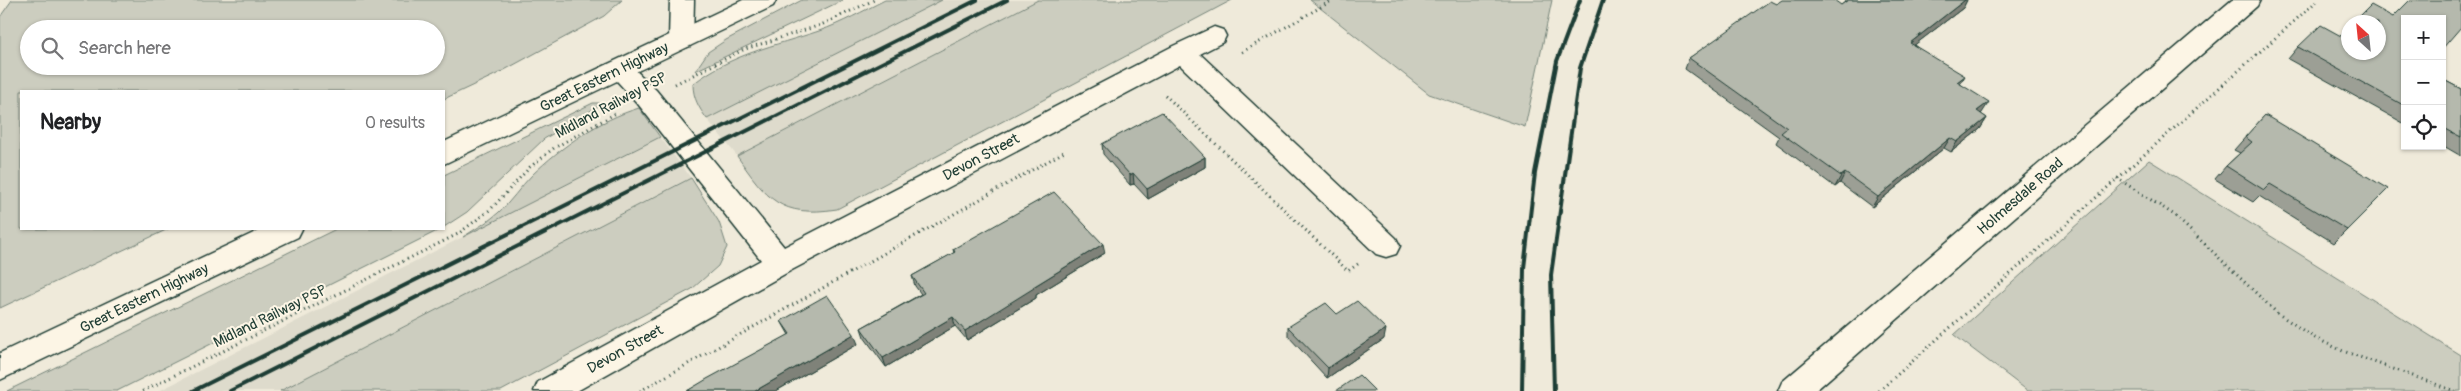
<!DOCTYPE html>
<html lang="en">
<head>
<meta charset="utf-8">
<style>
  body { margin:0; font-family:Pangolin,sans-serif; background:#f6f6f6; color:#202124 }
  .controls { position:absolute; right:15px; top:15px; display:grid; overflow:hidden; border-radius:0px; box-shadow:0 1px 4px #0004 }
  .controls button { width:45px; height:45px; display:grid; place-items:center; padding:0; border:0; border-bottom:1px solid #e0e0e0; background:#fff; color:#202124; font:25px sans-serif }
  .compass { position:absolute; left:2341px; top:15px; width:45px; height:45px; border-radius:50%; background:#fff; box-shadow:0 1px 4px #0004; rotate:333deg }
  .list { margin:0; padding:0; list-style:none }
  h2 { display:flex; justify-content:space-between; align-items:center; height:65px; margin:0; padding:0 20px; font-size:21px }
  h2 small { font-size:16px; font-weight:400; color:#757577 }
  .icon { flex:none; width:28px; height:28px; fill:none; stroke:currentColor; stroke-width:2; stroke-linecap:round; stroke-linejoin:round }
  .map { position:relative; flex:none; width:2461px; height:391px; overflow:hidden }
  .search { position:absolute; background:#fff; box-shadow:0 1px 4px #0004; left:20px; top:20px; width:425px; height:55px; display:flex; align-items:center; gap:12px; box-sizing:border-box; padding:0 18px; border-radius:28px; color:#757577; font-size:19px }
  .panel { position:absolute; background:#fff; box-shadow:0 1px 4px #0004; left:20px; top:90px; width:425px; height:140px; border-radius:0px }
  .map>svg:first-child { display:block }
  .built { fill:#dedbcc }
  .green { fill:#cccdbf; stroke:#76857a; fill-rule:evenodd }
  .lines { fill:none; stroke-linecap:round; stroke-linejoin:round }
  .minor-casing { stroke:#1f3d34; stroke-width:3 }
  .highway-casing { stroke:#1f3d34; stroke-width:3 }
  .path { stroke:#1f3d34; stroke-width:3; stroke-dasharray:1 4; stroke-linecap:butt }
  .minor { fill:#fcf5e5; fill-rule:evenodd }
  .highway { fill:#fcf5e5; fill-rule:evenodd }
  .rail { stroke:#1f3d34; stroke-width:4 }
  .wall { fill:#9c9f95; stroke:#1f3d34 }
  .shaded-wall { fill:#7f8279; stroke:#1f3d34 }
  .building { fill:#b5b9ad; stroke:#1f3d34 }
  .labels { text-anchor:middle; stroke-width:4; stroke-linejoin:round; paint-order:stroke }
  .street-label { font-size:15px; fill:#1f3d34; stroke:#fcf5e5 }
</style>
</head>
<body>
<div class="map">
<svg width="2461" height="391" viewBox="0 0 2461 391">
  <rect width="100%" height="100%" fill="#efeada"/>
  <filter id="ink" filterUnits="userSpaceOnUse"><feTurbulence type="fractalNoise" baseFrequency=".02" numOctaves="2"/><feDisplacementMap in="SourceGraphic" scale="10" xChannelSelector="R" yChannelSelector="G"/><feConvolveMatrix kernelMatrix="1 2 1 2 8 2 1 2 1" color-interpolation-filters="sRGB"/></filter>
  <g filter="url(#ink)">
    <path class="built" d="M942,0H1038L737,156L707,119Z
      M660,137L691,178L280,391H159Z"/>
    <path class="green" d="M12,0H622L604,16L497,74L444,99V91H21V229H168L0,308V17ZM29,29H436V66H29Z
      M802,0H843L695,71L708,52L726,40Z
      M885,0H942L707,119C699,108 693,98 693,84C731,54 774,46 819,31C842,23 863,11 885,0Z
      M1038,0H1232L837,209C780,218 767,199 737,156Z
      M1310,0H1552L1525,127L1429,94Z
      M593,103H600L597,107L544,139L467,212L444,227V175Z
      M639,108L660,137L463,237C475,229 488,222 498,213C511,202 520,187 532,175C562,146 599,120 639,108Z
      M2149,160L2461,355V391H2028L1954,335Z
      M691,178L719,222L727,247L718,266L692,289L501,391H280Z
      M336,229H441L117,391H7Z"/>
    <g class="lines">
      <g class="minor-casing">
        <path id="minor" d="M670,0H694L693,40L690,46L681,49L672,46L669,40Z
          M2232,0H2260L2257,6L1815,391H1778L1782,382Z
          M1214,27L1223,30L1226,36L1223,42L1200,54L1396,238L1400,246L1396,254L1386,257L1376,254L1180,65L790,271L577,391H534L538,382L761,260L638,104L607,70L611,64L620,61L629,64L656,90L784,247L1173,46Z"/>
      </g>
      <g class="highway-casing">
        <path id="highway" d="M743,0H776L773,6L444,164V142Z
          M262,229H302L298,237L0,380V353Z"/>
      </g>
      <path class="path" d="M1242,52L1333,0
        M675,84L745,49L821,25L874,0
        M1165,95L1348,271L1358,264
        M2117,178L2173,214L2277,313L2315,338L2343,351L2455,391
        M143,391L458,234L491,209L530,167L554,148L618,112
        M640,391L1064,152
        M1879,391L2318,0"/>
      <use href="#minor" class="minor"/>
      <use href="#highway" class="highway"/>
      <path class="rail" d="M193,391L977,0
        M230,391L1007,0
        M1522,391L1524,268L1535,173L1557,61L1580,0
        M1554,391L1551,275L1580,68L1603,0"/>
    </g>
    <path class="wall" d="M1848,0H1967L1963,8L1914,45L1960,83L1982,113L1981,114L1987,118L1980,129L1951,152L1944,148L1872,207L1840,183L1835,187L1776,143L1779,137L1685,69L1689,58L1776,4L1841,5Z
      M2393,17L2405,19V124L2288,59L2298,47L2341,36Z
      M2442,79L2461,89V156L2442,145Z
      M2265,115L2347,230L2334,243L2259,196L2253,202L2215,179L2226,166L2240,153L2234,150Z
      M1102,144L1205,157V167L1148,199L1134,184L1130,185L1103,154Z
      M953,249L1105,253L1036,295V298L967,340L955,326L886,367L864,337L861,328L921,294L915,286L912,276L954,253Z
      M1337,314L1384,339L1327,378L1288,336V327Z
      M781,321L858,344L776,391H687L789,335Z"/>
    <path class="shaded-wall" d="M1965,0H1967L1963,8L1904,53L1910,43Z
      M1965,76L1958,87L1957,82Z
      M1989,102L1982,113L1970,122L1977,111Z
      M1987,118L1980,129L1951,152L1957,142Z
      M1950,138L1944,148L1872,207L1878,197Z
      M1205,157V167L1148,199L1147,189Z
      M1133,173L1134,184L1130,185V175Z
      M1845,173L1840,183L1835,187L1841,176Z
      M1103,244L1105,253L1036,295V298L967,340L965,331L1033,287Z
      M953,317L955,326L886,367L883,358Z
      M1386,329L1384,339L1327,378L1328,368Z
      M854,334L858,344L776,391H755Z"/>
    <path class="building" d="M1782,0H1834L1841,5L1848,0H1965L1910,43L1965,76L1957,82L1989,102L1977,111L1987,118L1957,142L1950,138L1878,197L1845,173L1841,176L1781,133L1787,128L1689,58L1770,1L1776,4Z
      M2410,0H2461V27L2442,49V19H2405V106L2298,47L2321,25L2341,36L2348,28V52H2378V22H2354L2371,5L2393,17Z
      M2442,79L2461,89V137L2442,127Z
      M1162,112L1205,157L1147,189L1133,173L1130,175L1102,144Z
      M2265,115L2388,189L2347,230L2270,184L2264,190L2226,166L2252,142L2245,137Z
      M1054,192L1103,244L1033,287L1034,288L965,331L953,317L883,358L861,328L924,293L912,276L955,252L953,249Z
      M827,295L854,334L755,391H687L707,379L790,334L781,321Z
      M1357,301L1386,329L1328,368L1288,327L1326,303L1337,314Z
      M1359,375L1375,391H1336Z"/>
  </g>
  <g class="labels">
    <g class="street-label">
      <text transform="translate(604 77) rotate(-26)" y="5">Great Eastern Highway</text>
      <text transform="translate(611 105) rotate(-28)" y="5">Midland Railway PSP</text>
      <text transform="translate(981 157) rotate(-28)" y="5">Devon Street</text>
      <text transform="translate(2020 196) rotate(-41)" y="5">Holmesdale Road</text>
      <text transform="translate(144 298) rotate(-26)" y="5">Great Eastern Highway</text>
      <text transform="translate(270 316) rotate(-26)" y="5">Midland Railway PSP</text>
      <text transform="translate(625 349) rotate(-29)" y="5">Devon Street</text>
    </g>
  </g>
</svg>
<div class="controls">
<button>+</button>
<button>−</button>
<button><svg class="icon" aria-label="locate" viewBox="0 0 24 24"><circle cx="12" cy="12" r="6"/><path d="M12 2v4M12 18v4M2 12h4M18 12h4"/></svg></button>
</div>
<svg class="compass" viewBox="-18 -18 36 36"><path d="M0-13l5 13h-10z" fill="#e53935"/><path d="M0 13l5-13h-10z" fill="#757577"/></svg>
<div class="search"><svg class="icon" aria-label="search" viewBox="0 0 24 24"><circle cx="10" cy="10" r="6"/><path d="M15 15l6 6"/></svg>Search here</div>
<section class="panel">
<h2>Nearby<small>0 results</small></h2>
<ul class="list">
</ul>
</section>
</div>
</body>
</html>
